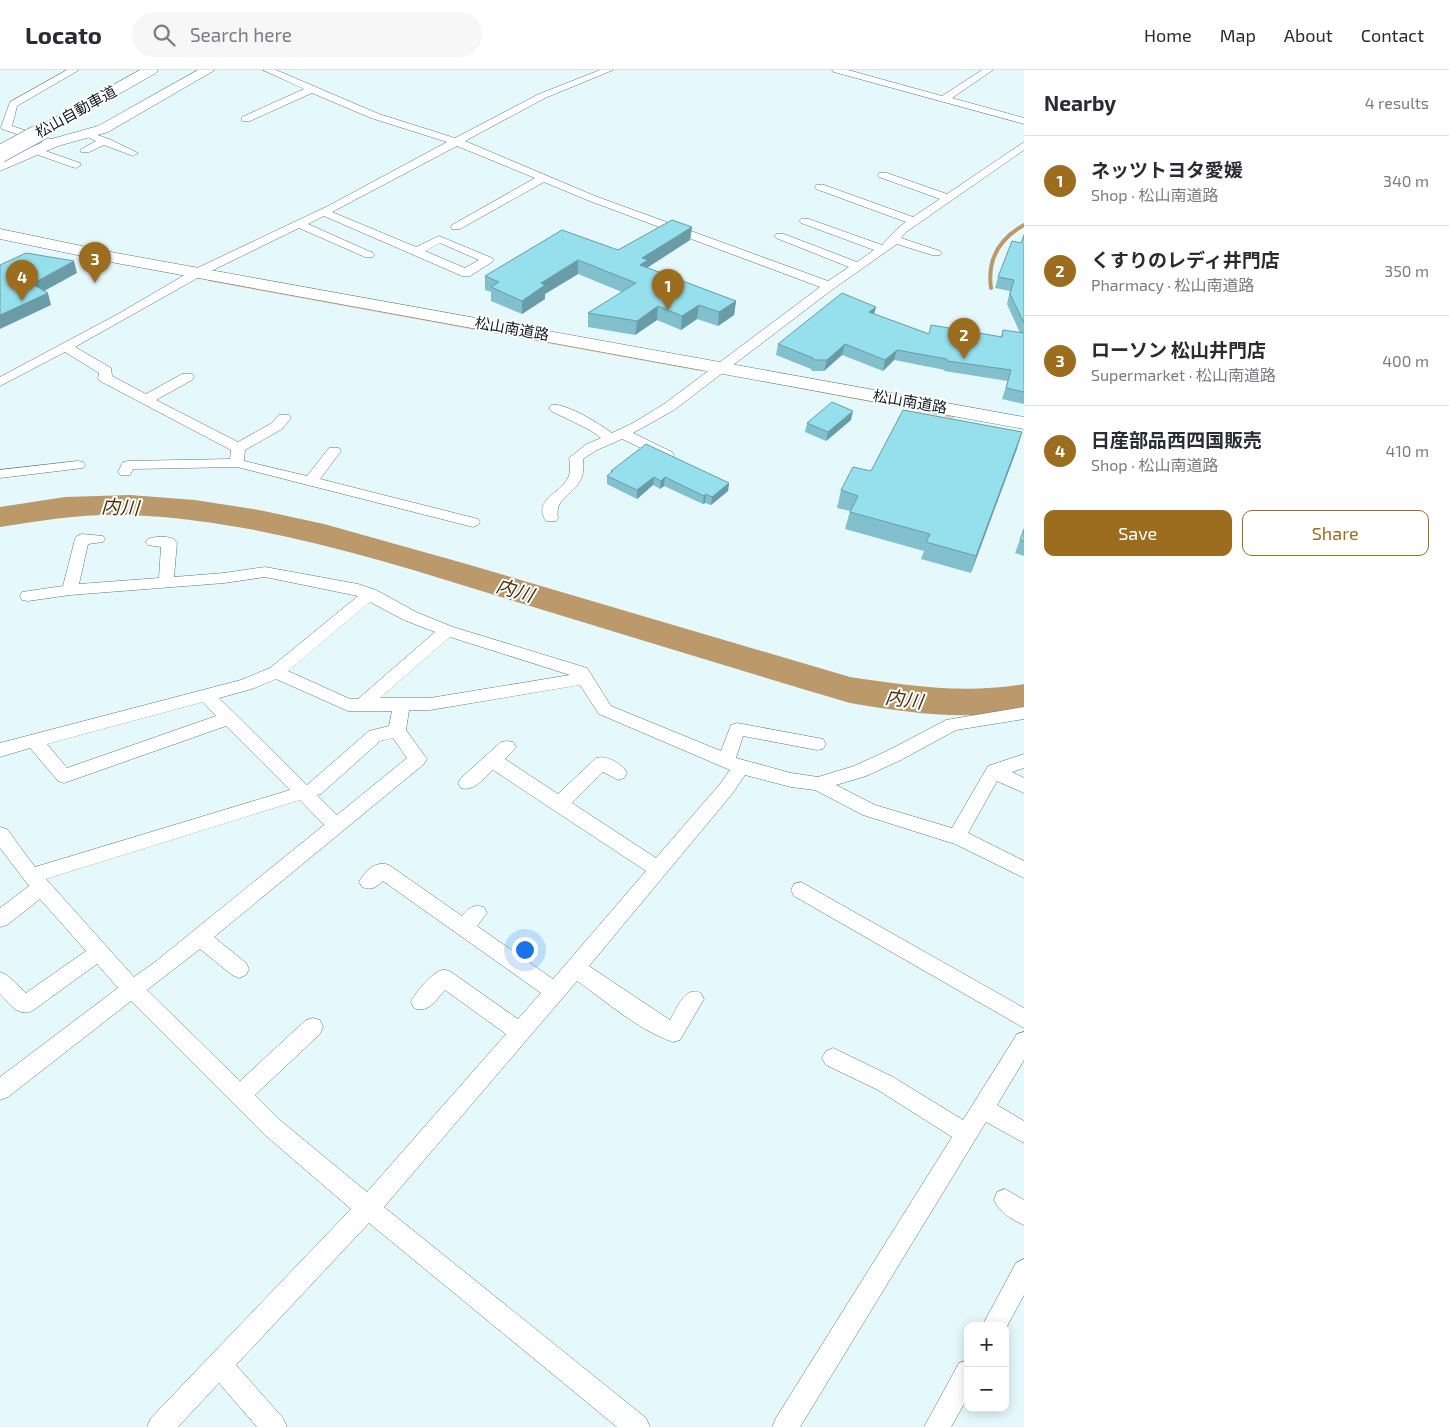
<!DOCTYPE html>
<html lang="en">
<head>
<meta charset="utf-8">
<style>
  body { margin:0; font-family:"Exo 2","Noto Sans JP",sans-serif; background:#f7f7f7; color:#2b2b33 }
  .controls { position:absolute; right:15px; bottom:15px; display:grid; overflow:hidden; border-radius:10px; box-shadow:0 2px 12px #0003 }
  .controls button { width:45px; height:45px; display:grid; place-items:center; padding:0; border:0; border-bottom:1px solid #e1e1e2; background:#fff; color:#2b2b33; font:25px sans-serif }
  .you { position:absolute; left:524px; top:879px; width:18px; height:18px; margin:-12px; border:4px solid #fff; border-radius:50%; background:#1a73e8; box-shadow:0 0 0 8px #1a73e833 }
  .badge { display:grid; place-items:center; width:32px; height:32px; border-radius:50%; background:#9c6d1f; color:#fff; font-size:16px; font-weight:700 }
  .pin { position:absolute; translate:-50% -41px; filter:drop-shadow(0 1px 2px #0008) }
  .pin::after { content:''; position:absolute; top:26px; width:18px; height:15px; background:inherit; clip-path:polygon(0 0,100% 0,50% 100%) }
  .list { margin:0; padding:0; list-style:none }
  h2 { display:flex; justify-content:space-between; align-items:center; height:65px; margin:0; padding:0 20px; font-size:21px }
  h2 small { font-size:16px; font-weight:400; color:#7c7c81 }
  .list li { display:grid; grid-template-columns:32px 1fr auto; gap:15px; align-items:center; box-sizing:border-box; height:90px; padding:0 20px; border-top:1px solid #e1e1e2 }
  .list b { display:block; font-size:19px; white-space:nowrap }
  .list p { margin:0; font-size:16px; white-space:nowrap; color:#7c7c81 }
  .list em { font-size:16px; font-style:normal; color:#7c7c81 }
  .actions { display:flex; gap:10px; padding:15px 20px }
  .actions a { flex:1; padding:11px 0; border:1px solid #9c6d1f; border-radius:10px; text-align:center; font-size:18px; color:#9c6d1f }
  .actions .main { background:#9c6d1f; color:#fff }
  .icon { flex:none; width:28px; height:28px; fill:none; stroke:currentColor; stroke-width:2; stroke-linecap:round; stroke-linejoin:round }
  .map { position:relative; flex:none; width:1024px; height:1357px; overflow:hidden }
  header { display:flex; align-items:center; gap:30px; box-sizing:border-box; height:70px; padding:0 25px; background:#fff; border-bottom:1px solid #e1e1e2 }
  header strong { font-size:24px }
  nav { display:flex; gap:28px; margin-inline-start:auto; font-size:18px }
  .search { width:350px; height:45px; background:#f7f7f7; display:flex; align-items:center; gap:12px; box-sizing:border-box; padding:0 18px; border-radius:28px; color:#7c7c81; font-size:19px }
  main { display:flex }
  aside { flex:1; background:#fff }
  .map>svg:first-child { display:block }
  .green { fill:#e5c293 }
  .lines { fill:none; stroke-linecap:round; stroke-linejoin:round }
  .stream { stroke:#bb996a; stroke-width:4 }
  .river { fill:#bb996a; fill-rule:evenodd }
  .street-casing { stroke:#5b797f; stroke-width:1 }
  .secondary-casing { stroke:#5b797f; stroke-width:1 }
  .highway-casing { stroke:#5b797f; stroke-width:1 }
  .street { fill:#fff; fill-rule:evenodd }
  .secondary { fill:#fff; fill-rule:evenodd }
  .highway { fill:#fff; fill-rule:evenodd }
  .highway-bridge-casing { stroke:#5b797f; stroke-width:18; stroke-linecap:butt }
  .highway-bridge { stroke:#fff; stroke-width:17 }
  .wall { fill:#81c0cc }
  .shaded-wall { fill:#699ca6 }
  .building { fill:#96dfed; stroke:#699ca6 }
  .labels { text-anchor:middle; stroke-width:4; stroke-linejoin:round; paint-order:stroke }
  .far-street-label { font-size:15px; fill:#101c1e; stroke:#fff }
  .water-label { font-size:19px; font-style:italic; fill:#4b320c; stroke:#fff }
</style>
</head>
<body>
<header>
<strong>Locato</strong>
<div class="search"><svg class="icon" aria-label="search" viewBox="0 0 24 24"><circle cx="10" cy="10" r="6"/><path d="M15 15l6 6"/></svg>Search here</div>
<nav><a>Home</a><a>Map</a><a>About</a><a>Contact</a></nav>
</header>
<main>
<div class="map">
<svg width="1024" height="1357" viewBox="0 0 1024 1357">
  <rect width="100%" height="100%" fill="#e5f9fd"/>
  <path class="green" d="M207,209L702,300L700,301L208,211Z
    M752,309L955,346L953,348Z"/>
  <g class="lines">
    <path class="stream" d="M991,218C987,189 999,169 1024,155"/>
    <path class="river" d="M130,425L195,430L259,440L324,454L463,493L850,607C909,616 965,624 1024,614V640C965,651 909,643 850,633C739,600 628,566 517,532C391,493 264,451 131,445C87,443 44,450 0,457V437L65,427Z"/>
    <g class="street-casing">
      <path id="street" d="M67,0H79L17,36L12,56L57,71L58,73L57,75H49L2,59L1,57L10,32Z
        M263,0H276L379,44L455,68L539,24L600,0H613L545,28L465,71L595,126L828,211L849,197L776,168L774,166L776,164H784L857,192L874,180L801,153L799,151L801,149H809L882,175L898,158L906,152L816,119L815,117L816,115H824L913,147L940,129L879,107L878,105L879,103H887L947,124L1024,72V80L906,162L901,168L940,181L942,183L940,185H932L897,174L833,219L674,340L633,363L672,382L674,385L672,388H662L622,369L597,380L583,389C588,426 553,421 558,448L556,451H546C532,430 561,423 568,408C571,402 570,394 569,388L587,374L601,368L590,360L551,341L549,338L551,335C565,332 600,354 612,363L633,353L664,334L820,217L587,130L544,112L460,159H452L450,157L452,155L535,108L457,76L332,142L416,177L439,166L492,188L494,190L492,192L470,206H462L324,146L308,154L373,183L375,185L373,187H365L299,158L201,206L75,277L111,298L112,306L146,324L182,304H192L194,307L192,310L156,330L238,372L272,353L279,345H289L291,348L282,359L245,380L244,391L307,406L329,378H339L341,381L320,409L478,449L480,452L478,455L473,457L237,397L133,399L130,405H120L118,402L123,392L128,391L230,389L231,380L100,311L98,308L99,303L65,282L0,316V307L118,244L193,200L328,136L447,72L371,48L312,23L250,51H242V47L304,19ZM440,173L479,190L465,198L425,181Z
        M832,0H848L942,26L982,0H993L952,28L1024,48V54L834,2Z
        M86,61L109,69L138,83L133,86L104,75L89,82H81L80,80L96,71L81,64Z
        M34,77L80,93L81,95L76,98L72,97L30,82L29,80Z
        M78,391L83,392L85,395L83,398L0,408V400Z
        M82,464L103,466L105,469L103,472L88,474L79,514L159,508L161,477L148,475L145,472L148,469C156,466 166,466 174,469L177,472L174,507L224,503L265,497L358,514L376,520L416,542L453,557L587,598L611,636L721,681L731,655L737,653L823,669L826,674L823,679L817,680L743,666L736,688L791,703L818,707L854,696L889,680L946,650L1024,637V649L956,660L901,690L866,706L836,715L875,735L952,758L988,696L1024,684V698L1012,702L1024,708V723L997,711L968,763L1024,791V808L955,774L863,745L815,720L791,717L745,705L732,724L589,896L670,950C678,937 684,916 701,923L704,929L680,970L673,972C638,960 607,932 577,911L384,1137L646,1348L650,1357H617L369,1153L236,1295L283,1348L287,1357H257L219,1313L178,1357H147L151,1348L351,1139L265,1065L131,931L8,1027L0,1030V1007L118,918L97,894L32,941C18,947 10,934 0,924V902L7,905L26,923L86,881L40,829L7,855L0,857V838L29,816L0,778V757L7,759L35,797L290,720L226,656L64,713L58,711L30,678L0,687V673L241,610L270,598L358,526L265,507L224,513L70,525L28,531L22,530L20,526L22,522L63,516L75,469L77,466ZM370,532L404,550L435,562L358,629H350L288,601ZM450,567L570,605L430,628H380ZM276,609L348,641H392L389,656L369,661L307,715L219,628L252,619ZM580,615L599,644L730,700L720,714L656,788L572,733L603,702L618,710L624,708L627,703C622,693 606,685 596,688L558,724L505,689L516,677L513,672L507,671L501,672L461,708L458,713L461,718C474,722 484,708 493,700L646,801L553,909L477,856L487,843L484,837C473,834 469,838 462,846L389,795C376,790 365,801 359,812L362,817C372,821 376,817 383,811L541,923L518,949L451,902C449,901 445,899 443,900C434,900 414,924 411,932L414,938C428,944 436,930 445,920L506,964L367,1122L281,1051L255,1025L320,964L323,957L320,950L313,948L306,950L240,1011L147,920L200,879L232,905L239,908L246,905L249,899L246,893L214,867L424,694L427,689L406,660L409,640H430ZM203,632L216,646L67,698L47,674ZM393,668L407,688L337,745L317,725L321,724L380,671ZM300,730L324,755L155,892L134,907L46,809Z
        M801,812L1024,938V958L794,826L791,820L794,814Z
        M1024,962V990L997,1035L1024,1051V1073L986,1052L800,1357H772L776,1348L952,1067L878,1020L826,995L822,988L826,981L833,978L893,1007L963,1050L1017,964Z
        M1005,1119L1024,1130V1155C1012,1150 999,1142 994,1130L997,1122Z
        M1024,1189V1225L1005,1260V1256H982L1016,1193Z
        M968,1290V1327L951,1357H924L959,1293Z"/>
    </g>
    <g class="secondary-casing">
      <path id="secondary" d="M198,0H215L108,62L58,76L0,101V90L48,70L98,56Z"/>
    </g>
    <g class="highway-casing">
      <path id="highway" d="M140,0H158L156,3L50,63H38L36,60L38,57Z
        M0,159L116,183L1024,347V359L116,193L0,169Z"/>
    </g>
    <use href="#street" class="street"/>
    <use href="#secondary" class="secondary"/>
    <use href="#highway" class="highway"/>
    <g class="highway-bridge-casing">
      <path id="highway-bridge" d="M0,84L44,60"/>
    </g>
    <use href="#highway-bridge" class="highway-bridge"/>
  </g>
  <path class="wall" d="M692,157L690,170L647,198L736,231L734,245L718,256L697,249L681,260L657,250L635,265L588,257V243L622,222L578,204L545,224V229L522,244L491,231V222L485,220V206L618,180Z
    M1024,165V334L1002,329L1008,311L944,301L945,300L894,290L883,301L842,285L824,301H812L811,299L776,285L778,274L876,237L874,244L929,264L1001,267L1003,260L1020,263L1007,234L1010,221L995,218L998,207L1021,173Z
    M851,350L826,371L805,362L807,353Z
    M1022,362L971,503L921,489L924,481L845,459L850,441L837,438L841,420L871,401Z
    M611,401L729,413L728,421L711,435L705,433L703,434L664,416L660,419L653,415L637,429L607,414V406L611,403Z
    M1024,459V486L1015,483Z"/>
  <path class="shaded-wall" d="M692,157L690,170L648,197L647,204L640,195L642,188Z
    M578,190V204L545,224V229L522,244V231L541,213Z
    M74,191L77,203L35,226L32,214Z
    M48,223L51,235L0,259V245Z
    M736,231L734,245L718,256L719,242Z
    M699,235L697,249L681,260L682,246Z
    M658,236L657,250L635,265L637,251Z
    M876,237L873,248L869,242Z
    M845,274L842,285L824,301L827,290Z
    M897,280L894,290L883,301L885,290Z
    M853,341L851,350L826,371L828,362Z
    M1022,362L1017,379L971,503L976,486Z
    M654,407L653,415L637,429V420Z
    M665,407L664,416L660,419L661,411Z
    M729,413L728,421L711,435L712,427Z
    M706,424L705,433L703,434L704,426Z"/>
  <path class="building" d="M672,150L692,157L642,188L648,190L640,195L736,231L719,242L699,235L682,246L658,236L637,251L588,243L636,213L578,190L541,213L545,215L522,231L491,217L499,212L485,206L562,160L618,180Z
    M1024,165V253L1010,224L1014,210L998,207L1012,171L1021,173Z
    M26,183L74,191L32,214L48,223L0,245V195Z
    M842,223L876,237L869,242L929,264L931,255L1002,267L1003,260L1024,263V322L1006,318L1011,300L947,291V289L897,280L885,290L845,274L827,290H814L813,288L778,274Z
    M832,332L853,341L828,362L807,353Z
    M903,340L1022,362L976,486L926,472L930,464L850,442L858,426L841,420L853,397L871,401Z
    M646,374L729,413L712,427L706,424L704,426L665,407L661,411L654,407L637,420L607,406L613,401H611Z
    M1024,459V471L1020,470Z"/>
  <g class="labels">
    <g class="far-street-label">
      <text transform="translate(76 42) rotate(-29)" y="5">松山自動車道</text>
      <text transform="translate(512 259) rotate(10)" y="5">松山南道路</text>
      <text transform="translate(910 332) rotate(10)" y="5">松山南道路</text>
    </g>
    <g class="water-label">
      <text transform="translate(120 437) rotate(3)" y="7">内川</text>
      <text transform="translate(515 520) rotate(17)" y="7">内川</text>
      <text transform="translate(904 629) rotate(8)" y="7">内川</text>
    </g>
  </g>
</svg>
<div class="controls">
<button>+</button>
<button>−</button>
</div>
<div class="you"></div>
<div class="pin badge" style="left:668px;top:240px">1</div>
<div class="pin badge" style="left:964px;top:289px">2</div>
<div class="pin badge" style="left:95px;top:213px">3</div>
<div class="pin badge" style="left:22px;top:231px">4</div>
</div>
<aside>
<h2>Nearby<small>4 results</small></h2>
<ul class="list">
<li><span class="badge">1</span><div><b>ネッツトヨタ愛媛</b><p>Shop · 松山南道路</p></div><em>340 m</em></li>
<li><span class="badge">2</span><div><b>くすりのレディ井門店</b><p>Pharmacy · 松山南道路</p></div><em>350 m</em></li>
<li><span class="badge">3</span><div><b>ローソン 松山井門店</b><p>Supermarket · 松山南道路</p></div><em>400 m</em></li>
<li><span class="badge">4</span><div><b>日産部品西四国販売</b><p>Shop · 松山南道路</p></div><em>410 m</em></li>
</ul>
<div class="actions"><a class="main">Save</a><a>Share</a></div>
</aside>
</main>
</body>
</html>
